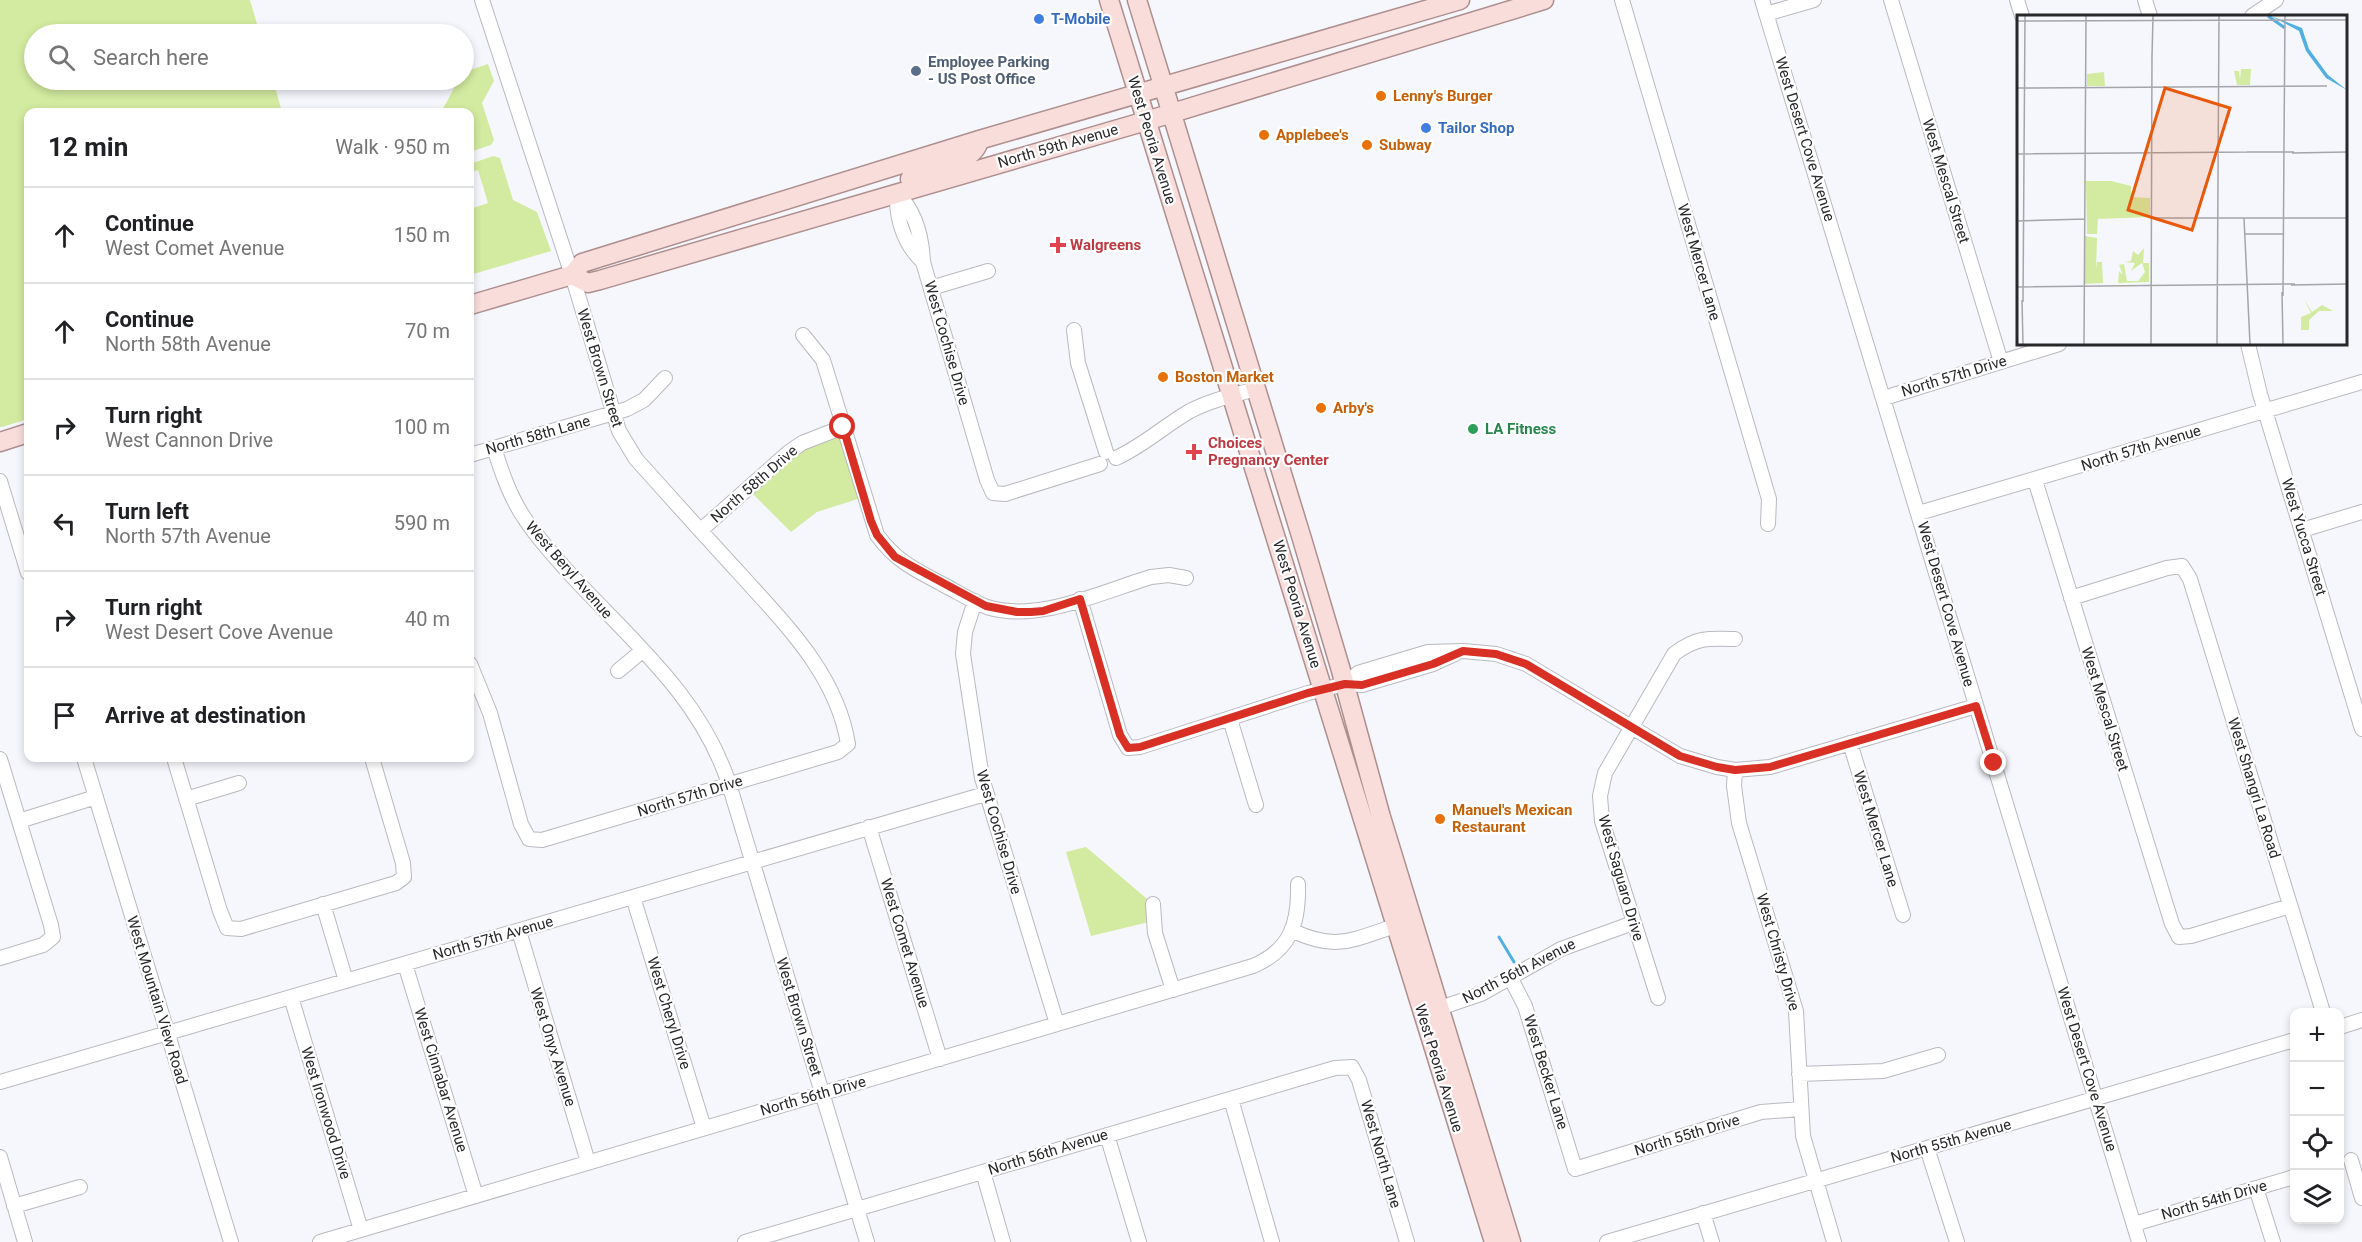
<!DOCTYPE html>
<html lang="en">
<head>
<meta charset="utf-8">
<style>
  body { margin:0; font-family:Roboto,sans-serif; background:#f6f6f6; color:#202124 }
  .controls { position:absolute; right:18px; bottom:18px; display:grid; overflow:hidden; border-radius:12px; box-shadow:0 3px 9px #0003 }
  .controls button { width:54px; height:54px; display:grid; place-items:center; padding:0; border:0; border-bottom:2px solid #e0e0e0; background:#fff; color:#202124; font:30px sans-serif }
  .stop { position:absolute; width:18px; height:18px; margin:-14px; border:4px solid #d93025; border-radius:50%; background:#fff }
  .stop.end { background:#d93025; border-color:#fff; box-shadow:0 2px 6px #0008 }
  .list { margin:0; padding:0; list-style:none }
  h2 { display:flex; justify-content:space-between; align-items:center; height:78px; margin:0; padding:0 24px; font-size:26px }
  h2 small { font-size:20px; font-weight:400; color:#757577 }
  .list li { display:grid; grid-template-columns:39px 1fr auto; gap:18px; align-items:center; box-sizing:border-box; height:96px; padding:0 24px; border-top:2px solid #e0e0e0 }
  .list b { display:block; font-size:22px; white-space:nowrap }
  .list p { margin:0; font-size:20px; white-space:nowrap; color:#757577 }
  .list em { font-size:20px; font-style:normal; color:#757577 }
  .icon { flex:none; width:33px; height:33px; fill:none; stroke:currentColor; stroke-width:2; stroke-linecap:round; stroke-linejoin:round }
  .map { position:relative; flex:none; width:2362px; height:1242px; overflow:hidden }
  .search { position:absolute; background:#fff; box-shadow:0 3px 9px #0003; left:24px; top:24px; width:450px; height:66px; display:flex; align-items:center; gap:15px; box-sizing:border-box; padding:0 21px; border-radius:33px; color:#757577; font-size:22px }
  .panel { position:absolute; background:#fff; box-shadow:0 3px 9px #0003; left:24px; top:108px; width:450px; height:654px; border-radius:12px }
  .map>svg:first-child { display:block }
  .green { fill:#d3eba0 }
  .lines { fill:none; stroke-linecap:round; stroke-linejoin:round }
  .stream { stroke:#52b0e1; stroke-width:3 }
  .minor-casing { stroke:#b9b9bf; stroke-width:16 }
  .major-casing { stroke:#ad8f8e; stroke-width:21 }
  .minor { stroke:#fff; stroke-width:14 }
  .major { stroke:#f8dddb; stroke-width:18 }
  .route { stroke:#d93025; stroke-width:8 }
  .shop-dot { fill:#3f7fe0; stroke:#fff; stroke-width:2 }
  .service-dot { fill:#5c6f8a; stroke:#fff; stroke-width:2 }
  .food-dot { fill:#e8710a; stroke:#fff; stroke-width:2 }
  .health-dot { fill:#e0444e; stroke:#fff; stroke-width:2 }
  .leisure-dot { fill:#2e9e5b; stroke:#fff; stroke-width:2 }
  .labels { text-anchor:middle; stroke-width:4.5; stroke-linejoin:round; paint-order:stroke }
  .shop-label { font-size:15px; font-weight:bold; fill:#366cbe; stroke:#fff; text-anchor:start }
  .service-label { font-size:15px; font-weight:bold; fill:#4e5e75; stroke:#fff; text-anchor:start }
  .food-label { font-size:15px; font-weight:bold; fill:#c56008; stroke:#fff; text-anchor:start }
  .street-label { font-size:15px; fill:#28282b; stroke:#fff }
  .health-label { font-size:15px; font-weight:bold; fill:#be3a42; stroke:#fff; text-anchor:start }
  .leisure-label { font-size:15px; font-weight:bold; fill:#27864d; stroke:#fff; text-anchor:start }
  .inset-river { fill:none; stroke:#52b0e1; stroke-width:3 }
  .inset-road { fill:none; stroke:#a4a4a9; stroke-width:1.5 }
  .view { fill:#e8590c; fill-opacity:0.15; stroke:#e8590c; stroke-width:3 }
  .inset-edge { fill:none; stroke:#28282b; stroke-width:3 }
</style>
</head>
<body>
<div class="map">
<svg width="2362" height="1242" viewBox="0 0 2362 1242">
  <rect width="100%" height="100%" fill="#f6f7fd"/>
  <path class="green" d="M0,0H250L260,34H34V80H273L282,112H28V419L2,427H0Z
    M488,64L494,81L482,103L494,140L491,145L470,152V112L441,111C448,101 452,91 458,80H464V72Z
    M493,156L500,158L513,200L537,212L551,251L470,275V209L488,203L478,170L470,173V164Z
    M843,427L864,497L817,512L791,532L747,488L789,452Z
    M1086,847L1153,904V921L1091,936L1066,852Z"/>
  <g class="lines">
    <path class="stream" d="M1499,937L1514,962"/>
    <g class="minor-casing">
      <path id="minor" d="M1622,0L1769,499L1768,524
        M1762,0L2139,1242
        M1891,0L2001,362
        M2017,0L2022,16
        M2145,0L2150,16
        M1766,14L1814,0
        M2252,16L2276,0
        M897,193C915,211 922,237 923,262L987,480L993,493L1005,494L1100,464
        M897,193C896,219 904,244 923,262
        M931,288L988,271
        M1074,330L1078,363L1106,452
        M803,335L823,360L877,535C896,561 914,569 942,584C956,591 971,601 987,607C1038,623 1101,592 1151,577L1169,575L1186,578
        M2248,344L2260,394L2362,729
        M1884,398L2059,344
        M494,448C502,473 510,497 525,519C538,539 555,557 571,575C631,640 701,697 729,784L867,1242
        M470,455L627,409L644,400L665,378
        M1116,458C1143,446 1164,426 1190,411C1211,400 1234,395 1256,389
        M2035,480L2172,924L2179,937L2191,936L2290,906
        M0,481L28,573
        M1919,513L2362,382
        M701,530L789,452L802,443L843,427
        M2302,530L2362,512
        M2071,598L2167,568L2182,566L2190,579L2323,1012
        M1080,599L1120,735L1128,748L1140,747L1308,693L1345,684L1362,685L1433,664L1455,654
        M975,601L965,632L963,654L982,778L1057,1024
        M470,664L490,713L521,824L529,839L542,840L838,752L848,744C837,675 786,625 741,575C706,537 671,498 636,459L619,431L572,275L482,0
        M618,671L642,651
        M1345,684L1358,673L1428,652L1463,651L1496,654L1526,664L1680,756L1717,767L1735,770L1770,767L1976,706
        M1230,719L1256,805
        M1850,743L1903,915
        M84,758L231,1242
        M174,758L220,911L227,928L241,929L396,883L404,877L403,863L372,758
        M0,759L51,925L53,937L43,945L0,958
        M1735,770L1734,786L1739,823L1796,1011L1803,1136L1834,1242
        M186,799L239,783
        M19,821L96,797
        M869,827L940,1059
        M633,897L704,1128
        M323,904L346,981
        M1153,904L1155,933L1173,990
        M519,931L588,1162
        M1293,931C1336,951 1352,940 1395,926
        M405,964L476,1196
        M1510,977L1525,1006L1575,1169L1761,1112L1801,1109
        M291,997L361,1230
        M1658,998L1602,821L1600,796L1605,773L1674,654C1696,637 1709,638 1735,639
        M1440,1008L1481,994L1561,949L1633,923
        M2340,1027L2362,1020
        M1799,1074L1883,1071L1938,1055
        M0,1082L985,794
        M1231,1099L1272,1242
        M1107,1135L1139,1242
        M1927,1148L1957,1242
        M0,1157L25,1242
        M2351,1160L2362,1198
        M983,1172L1003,1242
        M2256,1188L2273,1242
        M14,1206L80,1187
        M1703,1213L1712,1242
        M2134,1224L2294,1177
        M320,1242L1253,966C1291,950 1299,923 1298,884
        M745,1242L1335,1068L1352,1067L1359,1080L1407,1242
        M1607,1242L2294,1040"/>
    </g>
    <g class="major-casing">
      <path id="major" d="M1109,0L1494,1242
        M1137,0L1302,539L1340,667L1381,817L1511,1242
        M910,179C929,170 976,163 979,140
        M572,275L588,283L600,280L1146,121L1544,0
        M470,305L572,275L582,263L979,140L1460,0
        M0,442L28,433"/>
    </g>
    <use href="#minor" class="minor"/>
    <use href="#major" class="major"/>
  </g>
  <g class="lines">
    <path class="route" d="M843,427L871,521L877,535L895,557L986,606L1017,612H1031L1043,611L1080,599L1120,735L1128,748L1140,747L1308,693L1345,684L1362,685L1433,664L1463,651L1496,654L1526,664L1680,756L1717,767L1735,770L1770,767L1976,706L1994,763"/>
  </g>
  <g class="shop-dot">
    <circle cx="1039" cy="19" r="6"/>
    <circle cx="1426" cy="128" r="6"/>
  </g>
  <circle class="service-dot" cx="916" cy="71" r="6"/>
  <g class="food-dot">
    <circle cx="1381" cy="96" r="6"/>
    <circle cx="1264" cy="135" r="6"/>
    <circle cx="1367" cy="145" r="6"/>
    <circle cx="1163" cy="377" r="6"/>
    <circle cx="1321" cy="408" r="6"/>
    <circle cx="1440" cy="819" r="6"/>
  </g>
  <g class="health-dot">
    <path d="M1055 236h6v6h6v6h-6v6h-6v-6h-6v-6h6z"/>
    <path d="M1191 443h6v6h6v6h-6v6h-6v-6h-6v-6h6z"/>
  </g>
  <circle class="leisure-dot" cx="1473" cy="429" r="6"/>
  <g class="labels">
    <g class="shop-label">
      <text x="1051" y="24">T-Mobile</text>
      <text x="1438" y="133">Tailor Shop</text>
    </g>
    <g class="service-label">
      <text x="928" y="67">Employee Parking<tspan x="928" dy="17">- US Post Office</tspan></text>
    </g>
    <g class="food-label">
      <text x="1393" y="101">Lenny's Burger</text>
      <text x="1276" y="140">Applebee's</text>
      <text x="1379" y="150">Subway</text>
      <text x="1175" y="382">Boston Market</text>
      <text x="1333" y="413">Arby's</text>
      <text x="1452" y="815">Manuel's Mexican<tspan x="1452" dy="17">Restaurant</tspan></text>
    </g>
    <g class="street-label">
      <text transform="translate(1805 139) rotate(73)" y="5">West Desert Cove Avenue</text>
      <text transform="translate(1152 140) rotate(73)" y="5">West Peoria Avenue</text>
      <text transform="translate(1058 146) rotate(-16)" y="5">North 59th Avenue</text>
      <text transform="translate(1946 181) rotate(73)" y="5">West Mescal Street</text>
      <text transform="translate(1699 262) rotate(74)" y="5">West Mercer Lane</text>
      <text transform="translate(947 343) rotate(74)" y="5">West Cochise Drive</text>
      <text transform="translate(600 368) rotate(73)" y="5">West Brown Street</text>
      <text transform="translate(1954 376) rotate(-17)" y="5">North 57th Drive</text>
      <text transform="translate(538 435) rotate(-16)" y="5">North 58th Lane</text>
      <text transform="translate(2141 448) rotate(-17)" y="5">North 57th Avenue</text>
      <text transform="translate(754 484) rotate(-41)" y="5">North 58th Drive</text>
      <text transform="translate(2304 537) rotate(73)" y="5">West Yucca Street</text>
      <text transform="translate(569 570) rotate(49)" y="5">West Beryl Avenue</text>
      <text transform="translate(1297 604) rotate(73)" y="5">West Peoria Avenue</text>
      <text transform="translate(1946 604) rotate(74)" y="5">West Desert Cove Avenue</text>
      <text transform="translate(2105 709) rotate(73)" y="5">West Mescal Street</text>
      <text transform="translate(2254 788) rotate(73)" y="5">West Shangri La Road</text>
      <text transform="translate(690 796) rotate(-17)" y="5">North 57th Drive</text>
      <text transform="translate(1876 829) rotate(73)" y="5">West Mercer Lane</text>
      <text transform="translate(999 832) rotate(74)" y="5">West Cochise Drive</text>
      <text transform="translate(1621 878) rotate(74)" y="5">West Saguaro Drive</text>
      <text transform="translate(493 938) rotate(-16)" y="5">North 57th Avenue</text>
      <text transform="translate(905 943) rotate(73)" y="5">West Comet Avenue</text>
      <text transform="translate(1778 952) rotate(74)" y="5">West Christy Drive</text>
      <text transform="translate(1519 971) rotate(-27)" y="5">North 56th Avenue</text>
      <text transform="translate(157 1000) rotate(73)" y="5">West Mountain View Road</text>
      <text transform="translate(669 1013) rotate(73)" y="5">West Cheryl Drive</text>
      <text transform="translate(799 1017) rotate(73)" y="5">West Brown Street</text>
      <text transform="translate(553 1047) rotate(73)" y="5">West Onyx Avenue</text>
      <text transform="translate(1439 1068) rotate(73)" y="5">West Peoria Avenue</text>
      <text transform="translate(2087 1069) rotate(73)" y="5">West Desert Cove Avenue</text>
      <text transform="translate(1546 1072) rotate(73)" y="5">West Becker Lane</text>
      <text transform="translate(441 1080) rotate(73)" y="5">West Cinnabar Avenue</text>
      <text transform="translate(813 1096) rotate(-16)" y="5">North 56th Drive</text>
      <text transform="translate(326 1113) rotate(73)" y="5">West Ironwood Drive</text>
      <text transform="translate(1687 1135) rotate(-17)" y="5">North 55th Drive</text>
      <text transform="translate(1951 1141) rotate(-16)" y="5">North 55th Avenue</text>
      <text transform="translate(1048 1152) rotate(-17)" y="5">North 56th Avenue</text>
      <text transform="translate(1381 1154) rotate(74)" y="5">West North Lane</text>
      <text transform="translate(2214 1200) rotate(-16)" y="5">North 54th Drive</text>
    </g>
    <g class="health-label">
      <text x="1070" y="250">Walgreens</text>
      <text x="1208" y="448">Choices<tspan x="1208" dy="17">Pregnancy Center</tspan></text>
    </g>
    <g class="leisure-label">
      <text x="1485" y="434">LA Fitness</text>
    </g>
  </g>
  <g transform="translate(2017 15)">
    <rect width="330" height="330" fill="#f6f7fd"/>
    <path d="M224,54H234L233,70H220L217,56H222L223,65ZM87,57L88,71H70V59ZM69,166H94L114,171V182L133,183V202L81,204L80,219H70ZM68,221L80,223L79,253L80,247H85L86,268L68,269ZM127,233L126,248H132V267L101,268L102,256L106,260L102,250L107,249L110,266H121L128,257L125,248L114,256L118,248L107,247L114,246L116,236L121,240ZM287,284L295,297L305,290L316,296H302L292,305V315H284V302L294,298Z" fill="#d3eba0"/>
    <path d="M254,1L285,13L292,34L311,60L330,75L309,63L289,36L282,16Z" fill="#52b0e1"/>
    <path class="inset-river" d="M251,1L268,13"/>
    <path class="inset-road" d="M267,5H330M0,6L268,5M135,42L136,1M0,73L310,71M267,127L268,1M230,137H277M275,138L330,137M0,139L234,137M134,203H330M227,203L233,329M0,206L68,204M227,219H266M274,270L330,269M0,272L278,269M265,277L266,329M266,281L267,126M5,285L6,329M6,287L8,1M67,329L69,1M134,329L135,38M200,329L202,1"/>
    <path class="view" d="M148,73L213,93L175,215L111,195Z"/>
    <rect width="330" height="330" class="inset-edge"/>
  </g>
</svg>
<div class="controls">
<button>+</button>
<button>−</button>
<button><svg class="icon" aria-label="locate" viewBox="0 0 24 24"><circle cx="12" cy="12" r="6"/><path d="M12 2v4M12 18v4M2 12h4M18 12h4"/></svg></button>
<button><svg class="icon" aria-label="layers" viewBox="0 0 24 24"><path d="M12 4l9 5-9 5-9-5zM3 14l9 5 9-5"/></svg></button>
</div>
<div class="stop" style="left:843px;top:427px"></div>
<div class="stop end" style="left:1994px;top:763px"></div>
<div class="search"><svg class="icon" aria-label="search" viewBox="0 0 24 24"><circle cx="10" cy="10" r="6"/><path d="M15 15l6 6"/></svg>Search here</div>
<section class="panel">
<h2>12 min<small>Walk · 950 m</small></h2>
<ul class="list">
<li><svg class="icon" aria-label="ahead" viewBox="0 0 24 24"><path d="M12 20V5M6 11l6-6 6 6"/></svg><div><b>Continue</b><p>West Comet Avenue</p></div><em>150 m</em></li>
<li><svg class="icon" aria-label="ahead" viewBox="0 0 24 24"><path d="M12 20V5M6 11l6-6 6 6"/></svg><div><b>Continue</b><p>North 58th Avenue</p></div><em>70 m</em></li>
<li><svg class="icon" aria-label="right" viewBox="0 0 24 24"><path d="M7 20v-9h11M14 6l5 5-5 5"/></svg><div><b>Turn right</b><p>West Cannon Drive</p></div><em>100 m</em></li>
<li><svg class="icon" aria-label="left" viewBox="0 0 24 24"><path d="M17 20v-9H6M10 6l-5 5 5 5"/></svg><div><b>Turn left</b><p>North 57th Avenue</p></div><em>590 m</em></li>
<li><svg class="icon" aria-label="right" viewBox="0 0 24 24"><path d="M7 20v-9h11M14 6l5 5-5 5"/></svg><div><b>Turn right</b><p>West Desert Cove Avenue</p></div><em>40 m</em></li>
<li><svg class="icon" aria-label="arrive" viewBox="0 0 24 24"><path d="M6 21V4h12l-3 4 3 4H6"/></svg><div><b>Arrive at destination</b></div></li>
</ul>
</section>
</div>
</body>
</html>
